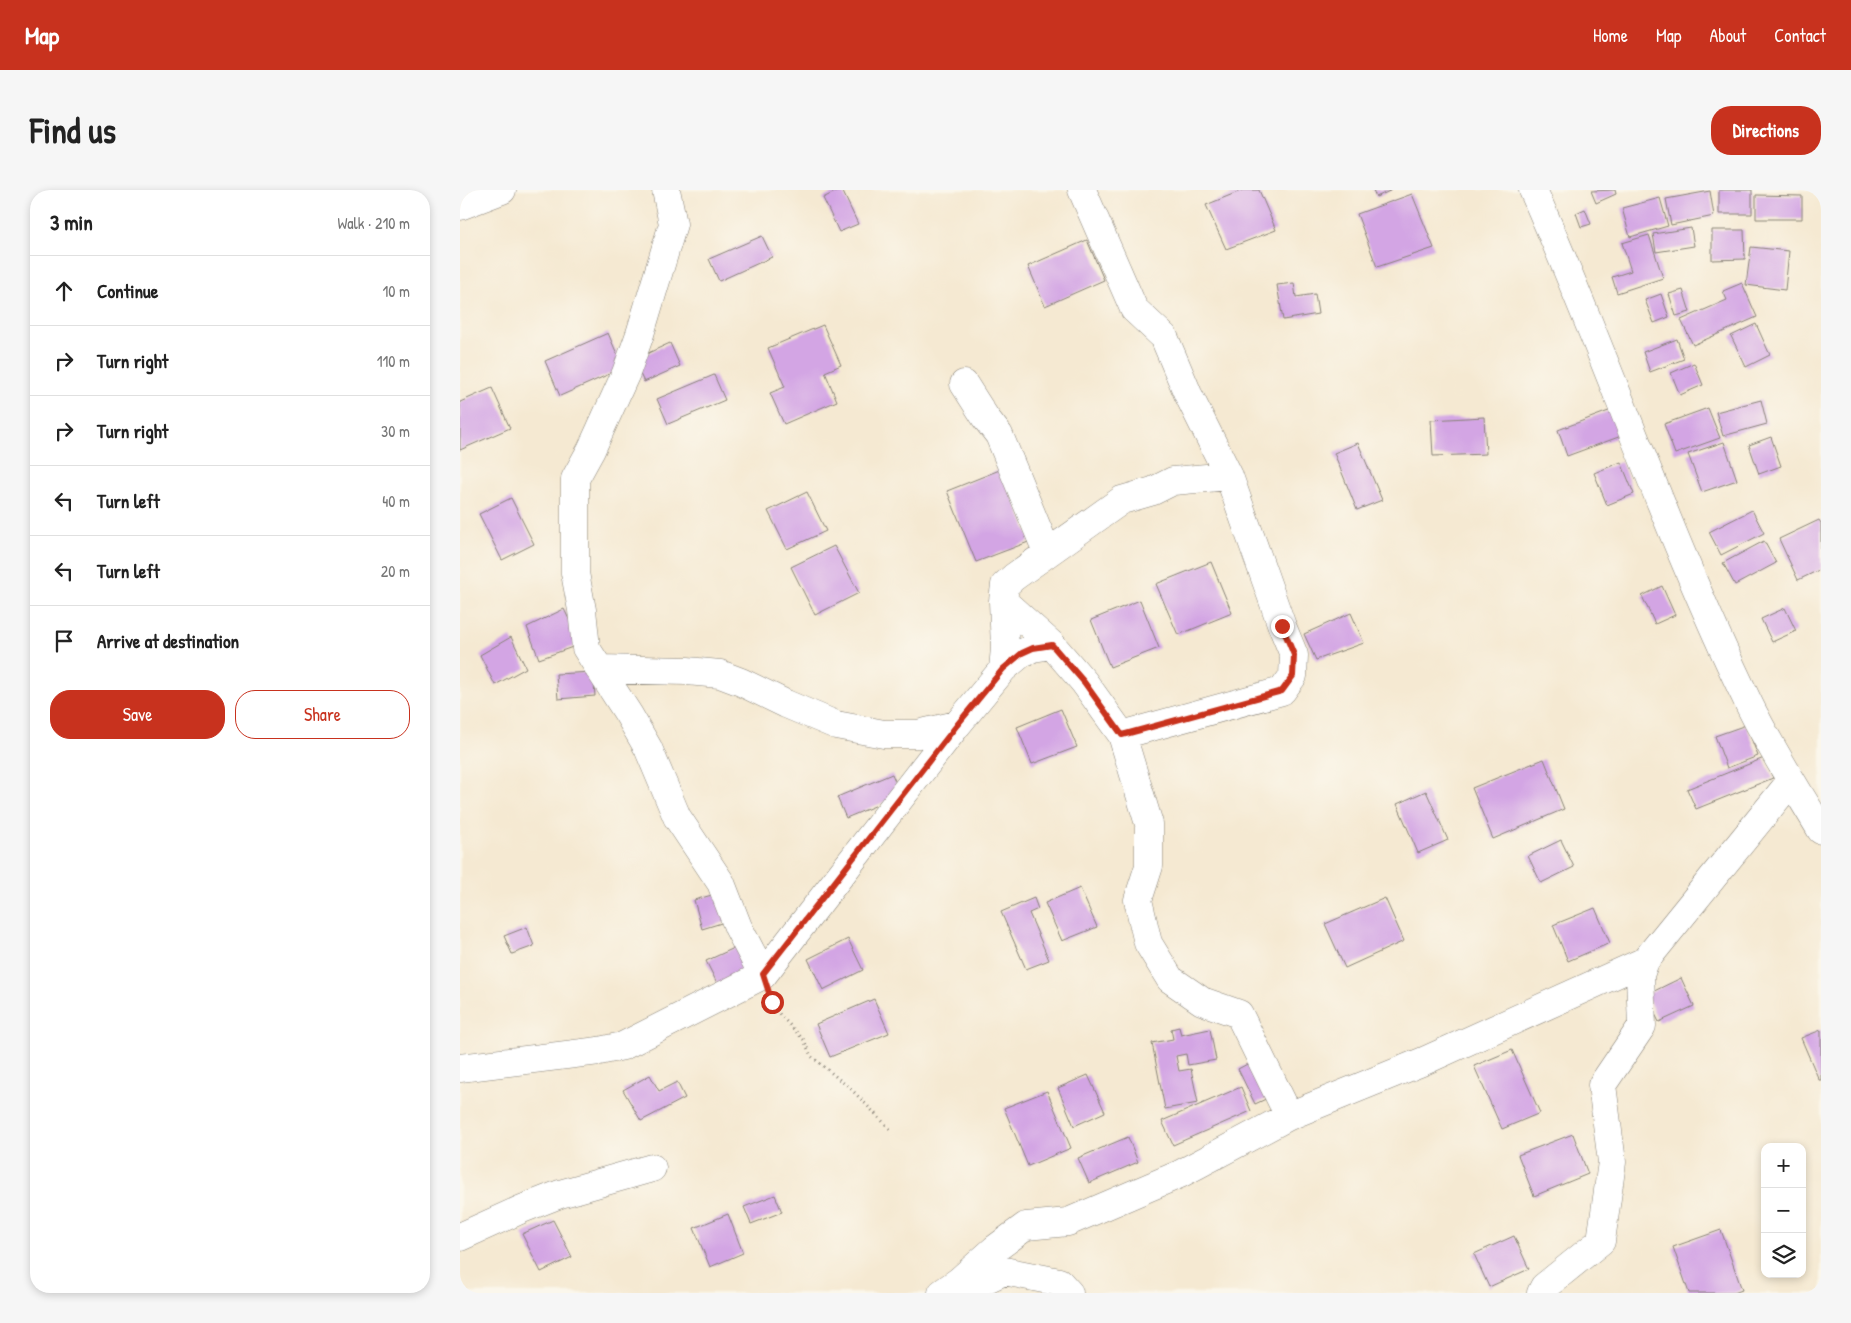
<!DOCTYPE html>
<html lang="en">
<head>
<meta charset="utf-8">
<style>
  body { margin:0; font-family:"Patrick Hand",sans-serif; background:#f6f6f6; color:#222 }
  .controls { position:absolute; right:15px; bottom:15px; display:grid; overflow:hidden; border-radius:10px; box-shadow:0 2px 8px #0003 }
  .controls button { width:45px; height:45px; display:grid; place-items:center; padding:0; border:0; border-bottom:1px solid #e0e0e0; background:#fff; color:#222; font:25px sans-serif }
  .stop { position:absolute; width:15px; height:15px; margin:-11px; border:4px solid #c8321e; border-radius:50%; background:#fff }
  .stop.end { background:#c8321e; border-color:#fff; box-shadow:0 1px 5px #0008 }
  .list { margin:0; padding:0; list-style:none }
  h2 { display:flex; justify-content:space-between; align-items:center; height:65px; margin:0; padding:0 20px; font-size:21px }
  h2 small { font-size:16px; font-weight:400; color:#767676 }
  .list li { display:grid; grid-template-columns:32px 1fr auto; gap:15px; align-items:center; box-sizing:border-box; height:70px; padding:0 20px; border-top:1px solid #e0e0e0 }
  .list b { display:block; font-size:19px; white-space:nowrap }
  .list em { font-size:16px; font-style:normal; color:#767676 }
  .actions { display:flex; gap:10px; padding:15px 20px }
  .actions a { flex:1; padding:11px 0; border:1px solid #c8321e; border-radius:20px; text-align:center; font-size:18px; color:#c8321e }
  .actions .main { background:#c8321e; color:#fff }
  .icon { flex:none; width:28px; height:28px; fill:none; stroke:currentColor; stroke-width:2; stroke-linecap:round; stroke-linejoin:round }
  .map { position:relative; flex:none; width:1361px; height:1103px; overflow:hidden; border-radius:20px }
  header { display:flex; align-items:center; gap:30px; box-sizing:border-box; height:70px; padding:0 25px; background:#c8321e; color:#fff }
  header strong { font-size:24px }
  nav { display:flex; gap:28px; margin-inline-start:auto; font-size:18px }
  .intro { display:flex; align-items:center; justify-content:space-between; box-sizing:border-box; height:120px; padding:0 30px }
  h1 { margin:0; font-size:35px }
  .button { padding:12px 22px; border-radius:20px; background:#c8321e; color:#fff; font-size:18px; font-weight:700 }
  main { display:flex; gap:30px; padding:0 30px }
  aside { flex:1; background:#fff; border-radius:20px; box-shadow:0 2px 8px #0003 }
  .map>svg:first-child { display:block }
  .building { fill:#d3a5e4 }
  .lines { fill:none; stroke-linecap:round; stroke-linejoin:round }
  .minor-casing { stroke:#888277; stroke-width:29 }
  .major-casing { stroke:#888277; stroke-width:29 }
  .path { stroke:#888277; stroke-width:3; stroke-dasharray:1 4; stroke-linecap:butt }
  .minor { stroke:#fff; stroke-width:28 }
  .major { stroke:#fff; stroke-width:28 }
  .route { stroke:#c8321e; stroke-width:6 }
</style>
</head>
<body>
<header>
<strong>Map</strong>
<nav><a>Home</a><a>Map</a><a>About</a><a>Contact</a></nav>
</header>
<div class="intro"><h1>Find us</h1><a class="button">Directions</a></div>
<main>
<aside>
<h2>3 min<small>Walk · 210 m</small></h2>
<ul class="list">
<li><svg class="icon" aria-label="ahead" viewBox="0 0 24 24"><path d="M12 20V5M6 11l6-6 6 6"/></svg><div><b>Continue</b></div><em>10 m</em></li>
<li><svg class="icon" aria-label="right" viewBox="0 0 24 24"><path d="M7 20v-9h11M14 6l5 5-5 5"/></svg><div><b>Turn right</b></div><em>110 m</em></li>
<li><svg class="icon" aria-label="right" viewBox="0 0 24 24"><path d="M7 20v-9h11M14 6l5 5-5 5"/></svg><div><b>Turn right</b></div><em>30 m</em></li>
<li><svg class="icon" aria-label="left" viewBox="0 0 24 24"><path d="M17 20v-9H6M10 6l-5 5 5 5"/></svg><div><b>Turn left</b></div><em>40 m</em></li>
<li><svg class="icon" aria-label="left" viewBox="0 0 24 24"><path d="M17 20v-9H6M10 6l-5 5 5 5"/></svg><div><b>Turn left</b></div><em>20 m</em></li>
<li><svg class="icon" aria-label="arrive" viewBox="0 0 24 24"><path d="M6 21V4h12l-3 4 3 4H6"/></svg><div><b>Arrive at destination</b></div></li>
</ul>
<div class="actions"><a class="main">Save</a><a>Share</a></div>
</aside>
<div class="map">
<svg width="1361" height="1103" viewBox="0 0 1361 1103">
  <rect width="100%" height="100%" fill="#fbf7ec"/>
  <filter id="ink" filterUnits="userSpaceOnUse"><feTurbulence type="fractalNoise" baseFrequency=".02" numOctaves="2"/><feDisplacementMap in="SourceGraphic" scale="10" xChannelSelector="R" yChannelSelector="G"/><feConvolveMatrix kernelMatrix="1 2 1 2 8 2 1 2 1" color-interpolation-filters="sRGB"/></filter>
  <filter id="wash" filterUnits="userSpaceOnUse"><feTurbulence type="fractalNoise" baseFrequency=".0096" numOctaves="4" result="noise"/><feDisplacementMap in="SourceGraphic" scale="20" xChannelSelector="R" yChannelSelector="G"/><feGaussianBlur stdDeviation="1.12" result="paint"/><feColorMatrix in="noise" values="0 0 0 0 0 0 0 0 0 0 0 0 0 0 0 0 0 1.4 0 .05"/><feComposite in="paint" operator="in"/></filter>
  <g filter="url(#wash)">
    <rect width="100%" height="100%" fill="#f5e9d2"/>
    <g id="blocks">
      <path class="building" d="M379,0H382L398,34L379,42L363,8Z
        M783,0H799L816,40L766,59L746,15Z
        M913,0H932L916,7Z
        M1155,0L1156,4L1136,13L1131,1Z
        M1259,0H1292V24H1259Z
        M1250,1L1254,26L1211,35L1206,9Z
        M952,4L974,58L917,77L897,24Z
        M1296,5L1342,6V29H1296Z
        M1200,8L1208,36L1170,47L1162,18Z
        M1125,19L1131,34L1121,37L1116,23Z
        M1231,38L1234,56L1196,62L1193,44Z
        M1252,40H1284L1285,69L1252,70Z
        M1189,45L1203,88L1157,103L1152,87L1171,81L1162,53Z
        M302,46L312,67L259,91L249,69Z
        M627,50L644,90L585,116L568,76Z
        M1291,57L1329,61L1325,100L1286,95Z
        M834,93L836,107L855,104L858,124L823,130L817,95Z
        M1282,93L1297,127L1233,155L1221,130L1267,110L1263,101Z
        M1223,100L1230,122L1216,126L1209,104Z
        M1201,104L1209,127L1194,133L1185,110Z
        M1296,134L1310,165L1286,177L1271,146Z
        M363,135L381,175L365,182L377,211L324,234L310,203L325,197L308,158Z
        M148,143L163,178L100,206L85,171Z
        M1217,149L1224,169L1190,182L1183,162Z
        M210,153L220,176L184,192L173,170Z
        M1234,173L1243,195L1220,205L1211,183Z
        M254,185L265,210L208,234L197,209Z
        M32,198L50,238L0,260V212Z
        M1301,210L1307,234L1263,246L1256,222Z
        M1248,218L1260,248L1215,264L1204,234Z
        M1154,219L1164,245L1107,266L1098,240Z
        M1024,227L1026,264L973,266L971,230Z
        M1311,247L1321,276L1299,284L1289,255Z
        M1264,252L1277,290L1242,302L1228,264Z
        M898,253L922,310L897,320L874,263Z
        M1161,272L1174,304L1147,315L1134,283Z
        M542,279L571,351L516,372L487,301Z
        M347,302L366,341L327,359L308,321Z
        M51,308L74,354L42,370L19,324Z
        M1292,320L1304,343L1261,365L1249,342Z
        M1359,330L1361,333V379L1338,390L1319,349Z
        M1304,351L1316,373L1275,395L1263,373Z
        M374,356L399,403L355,425L331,377Z
        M751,372L772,423L718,445L696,394Z
        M1202,396L1215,425L1195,434L1182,406Z
        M680,410L699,458L650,477L631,430Z
        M1325,418L1336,441L1312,452L1301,429Z
        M104,419L121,454L79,469L67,437Z
        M891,423L904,453L856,470L844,444Z
        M51,447L66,478L35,495L20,465Z
        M133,482L135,506L98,509L96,484Z
        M601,519L617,557L572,574L557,537Z
        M1286,535L1298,566L1267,578L1255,546Z
        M1304,568L1313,588L1236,619L1227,599Z
        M1084,569L1104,619L1033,649L1012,598Z
        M432,584L441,605L386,628L377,607Z
        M966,601L988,650L958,663L937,614Z
        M1101,650L1114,677L1081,693L1068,666Z
        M620,698L637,737L602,751L585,713Z
        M259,703L268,731L242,739L234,710Z
        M574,708L578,719L569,723L589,770L566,779L541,722Z
        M925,708L944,751L885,778L865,734Z
        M1135,718L1150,753L1108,771L1093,735Z
        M67,737L74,756L52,764L44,746Z
        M388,749L403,780L363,800L348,769Z
        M283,754L296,782L260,799L246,771Z
        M1221,788L1234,816L1199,832L1186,805Z
        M414,809L429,843L370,867L356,834Z
        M719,837L721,845L750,839L756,870L728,875L726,864L716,866L719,881L731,879L738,913L705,919L692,853L713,849L711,839Z
        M1361,840V890H1359L1341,848Z
        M1052,860L1080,923L1042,939L1014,876Z
        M791,872L808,908L795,914L778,879Z
        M190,885L199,901L217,892L225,908L181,931L163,900Z
        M628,885L645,922L614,936L598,898Z
        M781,897L791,921L713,955L702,931Z
        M587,901L611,958L568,976L544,918Z
        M1113,944L1128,984L1074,1006L1058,965Z
        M668,947L678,972L629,993L618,968Z
        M315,1005L322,1022L291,1034L284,1017Z
        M268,1024L283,1063L250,1077L234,1038Z
        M93,1030L112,1067L81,1082L62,1044Z
        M1261,1040L1282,1100L1274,1103H1229L1213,1057Z
        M1054,1046L1069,1079L1029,1097L1014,1064Z"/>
    </g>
  </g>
  <g filter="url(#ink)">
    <use href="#blocks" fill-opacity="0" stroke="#888277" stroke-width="1"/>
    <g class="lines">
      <g class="minor-casing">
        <path id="minor" d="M206,0L213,34L180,144L166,183L131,260L115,289V383L122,420L126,458L169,525L188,558L217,627L261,693L278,737L303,785
          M622,0L674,119L704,147L728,204L769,286L822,436L834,465L833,486L822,501L662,545
          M1073,0C1148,169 1207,345 1288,512C1309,556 1336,598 1361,640
          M504,194L525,227L539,245L587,362
          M543,411L592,455L624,492L662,545L689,634V676L678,710L688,753L710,789L742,811L779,824L829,926
          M139,479L227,481L260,484L281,492L326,514L376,535L424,544H458L497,535
          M543,479L545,458L543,411L545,395L554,387L662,310L693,301L713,291L769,286
          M0,878L139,861L163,856L303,785L497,535L543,479L562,463L573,458L592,455
          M0,1047L62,1019L100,1004L192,978
          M501,1101L544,1081L599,1092L609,1103
          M482,1103L499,1091L535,1059L566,1036L608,1032L720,984L829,926L964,871L1185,771
          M1081,1103L1084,1097L1141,1051L1152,972L1142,895L1182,836L1180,785L1185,771L1331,591"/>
      </g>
      <g class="major-casing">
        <path id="major" d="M0,16L42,0"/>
      </g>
      <path class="path" d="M311,811L320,825L344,850L351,866L392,900L432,941"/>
      <use href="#minor" class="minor"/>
      <use href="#major" class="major"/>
    </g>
  </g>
  <g class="lines" filter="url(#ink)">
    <path class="route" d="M312,812L303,784L497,535L543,479L562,463L573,458L592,455L624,492L662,545L822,501L833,486L834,465L822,436"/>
  </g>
</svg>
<div class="controls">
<button>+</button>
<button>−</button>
<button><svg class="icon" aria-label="layers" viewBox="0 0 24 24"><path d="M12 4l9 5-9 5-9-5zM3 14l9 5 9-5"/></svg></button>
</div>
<div class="stop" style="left:312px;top:812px"></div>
<div class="stop end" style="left:822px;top:436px"></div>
</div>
</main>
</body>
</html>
